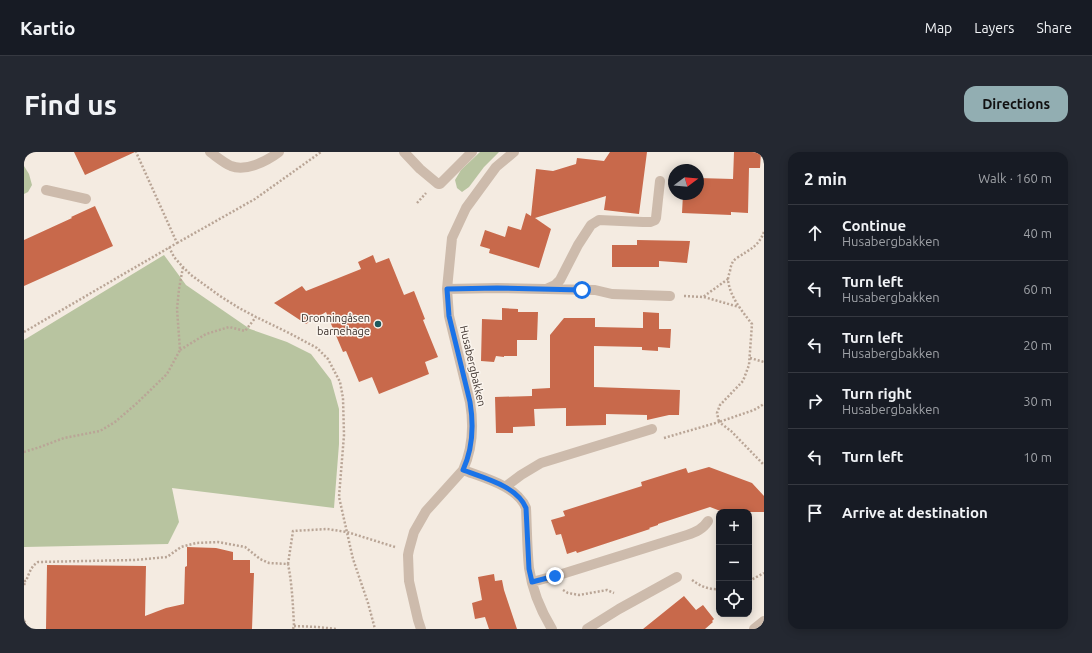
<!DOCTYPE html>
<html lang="en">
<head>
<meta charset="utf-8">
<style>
  body { margin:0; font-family:Ubuntu,sans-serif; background:#242831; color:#f1f3f6 }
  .controls { position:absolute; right:12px; bottom:12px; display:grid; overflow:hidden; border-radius:8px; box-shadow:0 2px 10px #0003 }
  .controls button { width:36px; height:36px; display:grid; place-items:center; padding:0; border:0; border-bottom:1px solid #363941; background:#171b24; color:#f1f3f6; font:20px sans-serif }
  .compass { position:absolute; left:644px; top:12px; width:36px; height:36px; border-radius:50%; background:#171b24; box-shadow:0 2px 10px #0003; rotate:74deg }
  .stop { position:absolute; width:12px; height:12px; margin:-9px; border:3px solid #1a73e8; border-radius:50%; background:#fff }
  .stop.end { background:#1a73e8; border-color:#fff; box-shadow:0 1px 4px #0008 }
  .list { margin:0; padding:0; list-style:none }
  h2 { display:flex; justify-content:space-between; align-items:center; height:52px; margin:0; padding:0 16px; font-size:17px }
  h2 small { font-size:13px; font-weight:400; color:#9ea1a6 }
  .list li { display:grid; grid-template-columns:26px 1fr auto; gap:12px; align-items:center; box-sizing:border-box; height:56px; padding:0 16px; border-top:1px solid #363941 }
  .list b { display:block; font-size:15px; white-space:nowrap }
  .list p { margin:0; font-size:13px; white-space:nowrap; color:#9ea1a6 }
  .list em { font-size:13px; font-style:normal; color:#9ea1a6 }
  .icon { flex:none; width:22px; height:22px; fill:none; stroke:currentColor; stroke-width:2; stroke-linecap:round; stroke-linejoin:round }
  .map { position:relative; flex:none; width:740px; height:477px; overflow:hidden; border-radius:12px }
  header { display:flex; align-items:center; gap:24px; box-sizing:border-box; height:56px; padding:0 20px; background:#171b24; border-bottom:1px solid #363941 }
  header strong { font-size:19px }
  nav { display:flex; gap:22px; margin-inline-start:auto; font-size:14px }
  .intro { display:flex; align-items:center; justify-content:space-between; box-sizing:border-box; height:96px; padding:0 24px }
  h1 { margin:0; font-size:28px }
  .button { padding:10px 18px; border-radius:12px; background:#92aeb2; color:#111; font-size:14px; font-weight:700 }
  main { display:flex; gap:24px; padding:0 24px }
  aside { flex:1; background:#171b24; border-radius:12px; box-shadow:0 2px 10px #0003 }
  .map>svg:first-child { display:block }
  .green { fill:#b8c4a0 }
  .building { fill:#c8694b }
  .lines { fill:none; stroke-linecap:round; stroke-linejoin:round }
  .path { stroke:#b9a596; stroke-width:2.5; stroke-dasharray:2 2; stroke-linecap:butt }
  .minor { stroke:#cdbbac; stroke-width:10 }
  .route { stroke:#1a73e8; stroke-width:5 }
  .poi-dot { fill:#1f5a5e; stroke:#fbf5ee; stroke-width:1.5 }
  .labels { text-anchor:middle; stroke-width:3; stroke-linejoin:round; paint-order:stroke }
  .poi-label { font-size:11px; fill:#3b302b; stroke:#fbf5ee; text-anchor:end }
  .street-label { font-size:11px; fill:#3b302b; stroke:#fbf5ee }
</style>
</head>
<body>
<header>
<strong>Kartio</strong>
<nav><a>Map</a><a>Layers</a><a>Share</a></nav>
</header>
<div class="intro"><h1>Find us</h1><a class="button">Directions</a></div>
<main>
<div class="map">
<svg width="740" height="477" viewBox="0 0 740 477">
  <rect width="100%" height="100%" fill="#f4ebe1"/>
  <path class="green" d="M456,0H475L460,15L445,35L438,40L433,36L431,28L437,18Z
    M0,14L5,22L8,33L4,40L0,42Z
    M140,103L162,133L226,177L263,190L287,202L307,228L315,257V292L310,356L148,336L155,370L144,392L0,395V188Z"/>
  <path class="building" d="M50,0H111L61,23Z
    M586,0H623L615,62L580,58L582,44L511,66L527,77L515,116L465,101L466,97L456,94L461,78L481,85L484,74L497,78L502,61L507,64L512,17L529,19L552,12L553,6L580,9Z
    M710,0H737L736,16H725L724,61L707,60V63L658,61L659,42H674V26L709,27Z
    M71,54L89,94L0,134V88L48,66L47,65Z
    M613,88L666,89L663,111L635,109V115H588V93H613Z
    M349,103L352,111L365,106L380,143L390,139L401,167L399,168L414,205L401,210L405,222L355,242L348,225L335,230L322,199L319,200L302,160L282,172L250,151L278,134L282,139L337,117L334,110Z
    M478,156L494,157V160H514L513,188H493V204H480V205L472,204L470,210L457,209L458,167L478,168Z
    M619,160L635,161V177H647L646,196L634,195V199L618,198V195L570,194V235L656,238L655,263H645L623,268V263L582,262V273L542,274V256L510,257L511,274L489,275V281H472L471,245L508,244V237L526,236V183L540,166H571V175L619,176Z
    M685,315L728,331L740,344V360H699L686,355L634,372V373L625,376L626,377L553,401L552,399L543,402L537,382L532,383L527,368L541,364L539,359L618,334L617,330L662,316L664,321Z
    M163,395L192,396L209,400V408H226V421H230L228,477H22L23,413L122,414L121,464L142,456L160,452L161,415L163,414Z
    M470,422L471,429L478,428L480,438L493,477H465L461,465L451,467L448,451L458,448L454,425Z
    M660,444L672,458L679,453L690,467L688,469L689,470L681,477H619Z"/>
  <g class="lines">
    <path class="path" d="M393,51L402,41
      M740,80C734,95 726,97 713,106C708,109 707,113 706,119C705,122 704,125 704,128C706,145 718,159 728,172L725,213L719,229L696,253L693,261L695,270L730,258L740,252
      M153,91L231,47L297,0
      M145,95L150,105L159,115L167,123L196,144L215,156L232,165L265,181L293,196L304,207L316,230L319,246L320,283L315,345L329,407L344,451L351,477
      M660,144L679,145L704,127
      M680,145L715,155
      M0,180L153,91L112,0
      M156,198L182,182L205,175L221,179L232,165
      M726,206L740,210
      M640,286L695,270L707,279L740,313
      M0,300L16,295L40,286L76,279L91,270L112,252L143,222L156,198L153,157L155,137L159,115
      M264,412L269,379L303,377L323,380L371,395
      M668,428C676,434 685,438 695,437
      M0,429H2C5,422 7,414 14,410L111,408L143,405L157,395L172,391L194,390L221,395L236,407L245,411L264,412C268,432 269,453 270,474L269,477
      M725,429L740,421
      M0,433L2,429
      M539,438L544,441L555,443L583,438L590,441
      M0,469L3,472
      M270,474L293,475L313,477"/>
    <path class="minor" d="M186,0C193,5 200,11 207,14C222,20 243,9 255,0
      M380,0L396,17L414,32H416L448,0
      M490,0L472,15L442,56L428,86L423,137L425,164L446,250C450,274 449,296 439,318C460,326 493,334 502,356C503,376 503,396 505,416C508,437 517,459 528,477
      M22,38L62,47
      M423,137L473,136L571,138L588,142L646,144
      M522,137L531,133L536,128L554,93L567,73L575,68L619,70H626L631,68L632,66L636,29
      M481,335L497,323L517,311L628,277
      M508,430L538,422L663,383C672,380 679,377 684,369
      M397,477L394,468L385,429L384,403L385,398L390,380L402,359L439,318
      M563,477L595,457L653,425
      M730,477L740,469"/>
  </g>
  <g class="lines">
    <path class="route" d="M531,424L508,430L505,417L502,356C493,334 460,326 439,318C449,296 450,274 446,250L425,164L423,137L473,136L558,138"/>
  </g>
  <circle class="poi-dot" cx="354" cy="172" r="4"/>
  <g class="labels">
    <g class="poi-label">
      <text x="346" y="170">Dronningåsen<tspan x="346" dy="13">barnehage</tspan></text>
    </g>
    <g class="street-label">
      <text transform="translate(449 214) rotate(77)" y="4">Husabergbakken</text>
    </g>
  </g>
</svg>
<div class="controls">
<button>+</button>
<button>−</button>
<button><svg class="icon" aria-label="locate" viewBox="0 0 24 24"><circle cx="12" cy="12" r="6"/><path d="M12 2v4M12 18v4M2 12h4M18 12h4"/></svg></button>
</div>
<svg class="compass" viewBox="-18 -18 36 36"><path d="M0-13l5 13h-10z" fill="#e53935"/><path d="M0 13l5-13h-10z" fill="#9ea1a6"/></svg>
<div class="stop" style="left:558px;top:138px"></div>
<div class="stop end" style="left:531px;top:424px"></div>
</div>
<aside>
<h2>2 min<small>Walk · 160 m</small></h2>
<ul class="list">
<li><svg class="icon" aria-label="ahead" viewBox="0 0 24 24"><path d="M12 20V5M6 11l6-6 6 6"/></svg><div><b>Continue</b><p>Husabergbakken</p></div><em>40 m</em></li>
<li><svg class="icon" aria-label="left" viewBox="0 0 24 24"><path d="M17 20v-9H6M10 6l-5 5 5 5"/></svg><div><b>Turn left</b><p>Husabergbakken</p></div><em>60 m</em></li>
<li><svg class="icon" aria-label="left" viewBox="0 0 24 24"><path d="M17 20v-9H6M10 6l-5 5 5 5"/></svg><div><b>Turn left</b><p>Husabergbakken</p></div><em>20 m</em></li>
<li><svg class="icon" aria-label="right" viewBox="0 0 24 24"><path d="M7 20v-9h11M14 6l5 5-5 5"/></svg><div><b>Turn right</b><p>Husabergbakken</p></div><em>30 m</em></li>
<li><svg class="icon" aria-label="left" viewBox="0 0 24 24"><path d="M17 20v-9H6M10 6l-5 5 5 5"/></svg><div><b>Turn left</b></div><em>10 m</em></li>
<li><svg class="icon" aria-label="arrive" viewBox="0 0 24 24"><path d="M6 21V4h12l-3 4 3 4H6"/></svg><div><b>Arrive at destination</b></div></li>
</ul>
</aside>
</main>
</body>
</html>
